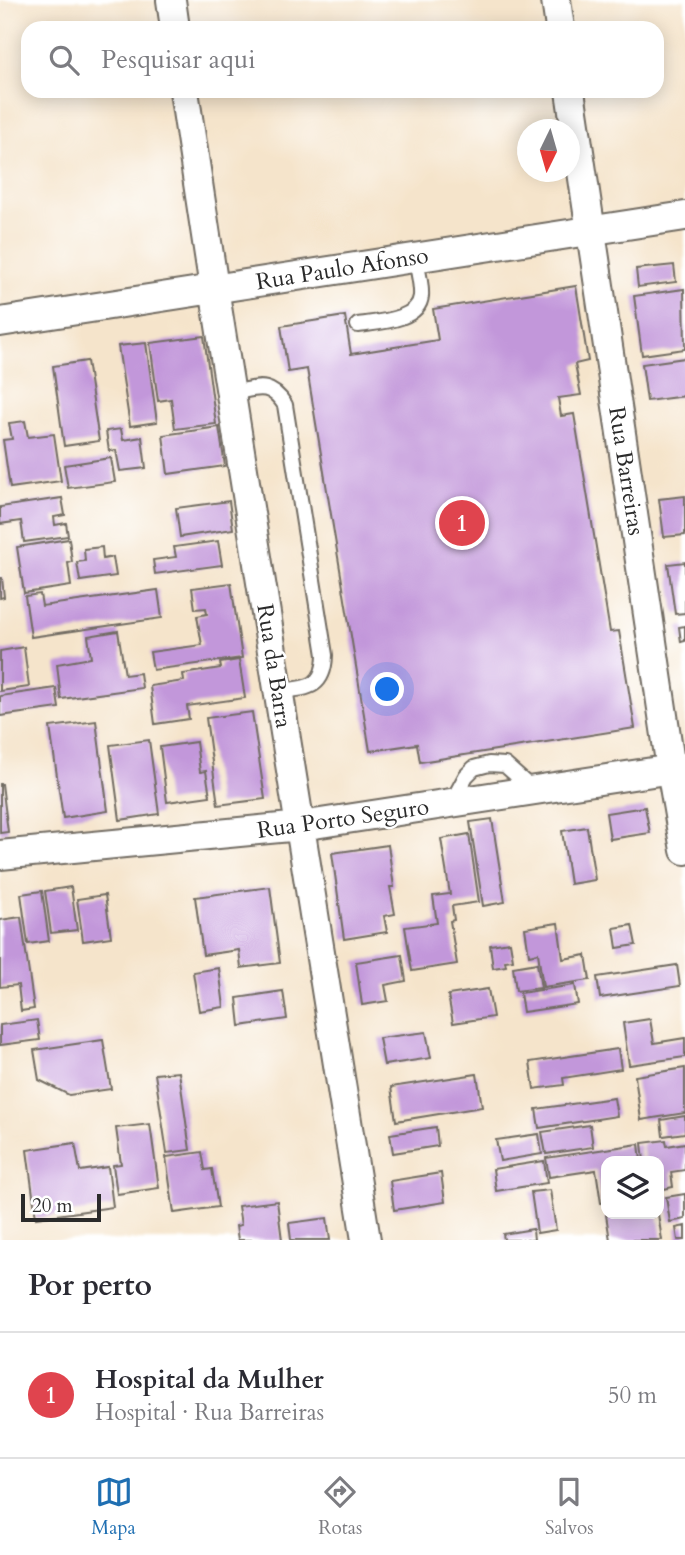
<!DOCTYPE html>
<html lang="pt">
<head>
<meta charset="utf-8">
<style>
  body { margin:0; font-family:Cardo,serif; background:#f7f7f7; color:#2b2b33 }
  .controls { position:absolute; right:21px; bottom:21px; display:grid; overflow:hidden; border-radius:14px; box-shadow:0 4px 18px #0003 }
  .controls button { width:63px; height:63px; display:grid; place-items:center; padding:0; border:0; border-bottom:2px solid #e1e1e2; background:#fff; color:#2b2b33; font:35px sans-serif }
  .compass { position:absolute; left:517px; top:119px; width:63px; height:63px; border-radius:50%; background:#fff; box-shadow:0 4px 18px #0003; rotate:185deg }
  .scale { position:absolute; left:21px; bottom:18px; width:80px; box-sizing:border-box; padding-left:7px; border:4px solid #2b2b2b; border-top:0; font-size:19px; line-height:24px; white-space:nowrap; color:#2b2b2b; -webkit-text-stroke:5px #fff; paint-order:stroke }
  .you { position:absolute; left:388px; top:690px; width:24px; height:24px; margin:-18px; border:5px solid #fff; border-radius:50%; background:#1a73e8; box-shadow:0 0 0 10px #1a73e833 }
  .badge { display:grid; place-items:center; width:46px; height:46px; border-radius:50%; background:#1f6fb2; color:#fff; font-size:23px; font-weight:700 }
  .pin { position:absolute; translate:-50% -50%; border:4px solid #fff; box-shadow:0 2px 7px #0006 }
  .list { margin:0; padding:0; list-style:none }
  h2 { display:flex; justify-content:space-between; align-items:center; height:91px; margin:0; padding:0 28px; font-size:30px }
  h2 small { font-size:23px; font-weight:400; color:#7c7c81 }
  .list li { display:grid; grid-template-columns:46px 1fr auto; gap:21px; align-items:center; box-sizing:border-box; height:126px; padding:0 28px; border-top:2px solid #e1e1e2 }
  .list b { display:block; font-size:26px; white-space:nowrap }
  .list p { margin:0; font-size:23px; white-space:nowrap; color:#7c7c81 }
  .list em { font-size:23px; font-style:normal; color:#7c7c81 }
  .icon { flex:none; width:38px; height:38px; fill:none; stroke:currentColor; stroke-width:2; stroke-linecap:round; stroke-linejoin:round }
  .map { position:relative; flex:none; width:685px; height:1240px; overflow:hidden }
  .search { position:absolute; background:#fff; box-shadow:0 4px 18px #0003; left:21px; right:21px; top:21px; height:77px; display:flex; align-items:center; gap:18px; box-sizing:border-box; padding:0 24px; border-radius:21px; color:#7c7c81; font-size:26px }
  .sheet { height:217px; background:#fff }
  nav { display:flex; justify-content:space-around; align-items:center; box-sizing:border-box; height:98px; border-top:2px solid #e1e1e2; background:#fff; font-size:19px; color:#7c7c81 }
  nav a { display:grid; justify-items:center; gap:4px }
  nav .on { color:#1f6fb2 }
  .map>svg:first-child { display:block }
  .building { fill:#c297da }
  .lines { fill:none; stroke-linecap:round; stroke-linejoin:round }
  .service-casing { stroke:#726c63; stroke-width:18 }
  .minor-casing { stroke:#726c63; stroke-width:32 }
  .service { stroke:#fff; stroke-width:14 }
  .minor { stroke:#fff; stroke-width:28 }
  .labels { text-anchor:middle; stroke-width:5; stroke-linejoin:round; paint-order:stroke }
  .street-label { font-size:23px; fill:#2b2b2b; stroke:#fff }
</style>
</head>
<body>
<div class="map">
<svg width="685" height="1240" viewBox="0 0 685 1240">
  <rect width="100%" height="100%" fill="#fff"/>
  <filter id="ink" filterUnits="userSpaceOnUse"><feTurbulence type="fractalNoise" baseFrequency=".0143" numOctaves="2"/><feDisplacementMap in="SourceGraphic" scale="14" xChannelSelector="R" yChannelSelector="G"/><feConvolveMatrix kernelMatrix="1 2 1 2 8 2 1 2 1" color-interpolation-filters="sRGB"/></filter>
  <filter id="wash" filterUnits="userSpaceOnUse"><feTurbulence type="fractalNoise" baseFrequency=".00686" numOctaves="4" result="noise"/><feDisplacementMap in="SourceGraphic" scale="28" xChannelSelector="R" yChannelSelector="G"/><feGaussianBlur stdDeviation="1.57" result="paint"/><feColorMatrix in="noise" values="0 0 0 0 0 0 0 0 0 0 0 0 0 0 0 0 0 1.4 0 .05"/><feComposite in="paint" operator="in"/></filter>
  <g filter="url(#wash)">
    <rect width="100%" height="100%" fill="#f5e4cb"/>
    <g id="blocks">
      <path class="building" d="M674,265L676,282L638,287L636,269Z
        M576,286L588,361L575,364L581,395L558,398L561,416L574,414L610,632L619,631L635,728L420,762L417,744L370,751L307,369L288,372L281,326L345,316L351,354L438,340L433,309Z
        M684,289L685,349L642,355L634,296Z
        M204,336L216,424L175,429L171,399L158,401L150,343Z
        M146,343L157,422L130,426L118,346Z
        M685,358V396L647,401L642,364Z
        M87,361L99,441L64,446L53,366Z
        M25,421L28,437L54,434L61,481L10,488L3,440L12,439L9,423Z
        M219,427L225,466L168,474L163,435Z
        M121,429L123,440L142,437L146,468L120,471L116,450L109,451L106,431Z
        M111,458L115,482L68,488L64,465Z
        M685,496V535L664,537L659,499Z
        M62,498L65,515L54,517L55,525L66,523L68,536L24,542L21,521L0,524V507Z
        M229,501L233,529L180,537L176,508Z
        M69,539L72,562L68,563L71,586L24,593L17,547Z
        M218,541L222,565L155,574L153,560L176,557L174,547Z
        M102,547L103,559L113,557L116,576L80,581L77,562L85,561L84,549Z
        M685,562V613L675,614L668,564Z
        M0,578H2L4,597L0,598Z
        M231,583L242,658L153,670L150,652L202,645L197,616L207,614L206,608L195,609L192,588Z
        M158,590L162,618L31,637L25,596L40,594L42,606Z
        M685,626V641L681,642L679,627Z
        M118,631L125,675L140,673L142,688L61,699L57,664L91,658L88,636Z
        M24,647L29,687L0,691V651Z
        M239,660L245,698L187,706L189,719L155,724L150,686L184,681L183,674L221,668L220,663Z
        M56,688L59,708L0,716V696Z
        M252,712L265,799L218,805L206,718Z
        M96,721L108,811L63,818L50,727Z
        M149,740L159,814L120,820L110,745Z
        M196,742L200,772L206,771L210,796L167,802L160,747Z
        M0,784H2L8,832L0,833Z
        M645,807L650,833L610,839L606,813Z
        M492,819L505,902L483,906L470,822Z
        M587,827L595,880L570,884L562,831Z
        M469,834L479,902L452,906L454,920L450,921L457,964L412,971L405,927L437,923L433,896L450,894L441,839Z
        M388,845L394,887H390L395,914L384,916L387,932L344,939L332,853Z
        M71,887L77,930L51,933L45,891Z
        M270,887L280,963L241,968L239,950L203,955L195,897Z
        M42,891L49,941L28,944L21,894Z
        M105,895L111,937L83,941L77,899Z
        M21,917L34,1009L21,1011L18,985L0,987V920Z
        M558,923L563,959L586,955L590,980L543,987L538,953L529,955L525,928Z
        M632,925L636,945L617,948L614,928Z
        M510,942L513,960L505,961L506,966L493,968L490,945Z
        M402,955L406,981L385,985L388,1001L362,1005L356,962Z
        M537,963L541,988L516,991L513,967Z
        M677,965L680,986L600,998L597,977Z
        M219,968L224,1007L199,1011L193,972Z
        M575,985L578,1004L523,1012L520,993Z
        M488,989L493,1017L453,1023L448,995Z
        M283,991L287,1019L240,1026L237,998Z
        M650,1019L654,1043L685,1038V1057L629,1065L623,1023Z
        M37,1020L40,1040L0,1045V1025Z
        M426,1032L431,1058L384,1065L379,1038Z
        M103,1040L111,1089L69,1095L39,1080L34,1050Z
        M618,1049L621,1069L563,1078L564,1085L534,1089L530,1062Z
        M685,1068V1113L641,1120L635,1076Z
        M179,1072L190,1150L167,1153L155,1074Z
        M477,1074L482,1107L396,1121L391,1087Z
        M614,1098L617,1116L539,1128L536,1109Z
        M685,1116V1133L663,1136L661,1120Z
        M150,1124L159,1188L117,1194L113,1165L121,1164L116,1128Z
        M590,1125L593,1147L546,1154L542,1132Z
        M436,1127L438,1146L393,1153L390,1134Z
        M539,1134L542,1154L500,1161L496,1140Z
        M666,1140L667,1146L685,1143V1170L671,1172L673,1187L659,1190V1161H644L642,1143Z
        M75,1143L80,1171L108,1167L113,1207L36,1218L27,1150Z
        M639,1144L641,1161H606V1203H601L596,1170L549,1177L546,1158Z
        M202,1152L205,1170L212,1169L218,1207L174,1213L166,1157Z
        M544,1161L547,1183L496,1191L493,1169Z
        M441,1173L445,1202L394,1210L390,1181Z
        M550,1190L556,1230L537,1233L531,1192Z
        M685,1194V1219L670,1222L666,1197Z
        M277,1201L282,1240H238L236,1226L241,1225L238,1206Z
        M616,1214H658L662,1240H610L606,1215Z
        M327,1218L330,1240H291L289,1223Z
        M685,1226V1240H678L676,1228Z
        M533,1229L534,1240H504L503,1234Z"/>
    </g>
  </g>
  <g filter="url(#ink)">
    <use href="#blocks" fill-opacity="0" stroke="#726c63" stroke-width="2"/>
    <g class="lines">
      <g class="service-casing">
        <path id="service" d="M358,325C376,322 419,321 421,296C422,284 417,269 416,257
          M231,393C256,389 269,380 285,405L325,655C324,689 307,688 279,691
          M452,802L466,776L474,768L489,764L505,765L532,789"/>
      </g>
      <g class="minor-casing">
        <path id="minor" d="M171,0L175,28
          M556,0L560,28
          M184,91L214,288L366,1240
          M570,91L671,769L685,850
          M0,322L685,216
          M0,855L301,826L685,767"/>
      </g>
      <use href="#service" class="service"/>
      <use href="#minor" class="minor"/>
    </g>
  </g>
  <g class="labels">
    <g class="street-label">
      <text transform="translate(342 268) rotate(-9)" y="8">Rua Paulo Afonso</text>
      <text transform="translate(627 471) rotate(81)" y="8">Rua Barreiras</text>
      <text transform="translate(275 666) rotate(81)" y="8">Rua da Barra</text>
      <text transform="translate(343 818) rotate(-8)" y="8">Rua Porto Seguro</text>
    </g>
  </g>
</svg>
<div class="controls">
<button><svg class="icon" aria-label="layers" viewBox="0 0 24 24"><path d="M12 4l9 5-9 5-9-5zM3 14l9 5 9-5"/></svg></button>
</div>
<svg class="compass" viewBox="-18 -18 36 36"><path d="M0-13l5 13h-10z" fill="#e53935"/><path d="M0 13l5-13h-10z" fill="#7c7c81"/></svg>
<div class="scale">20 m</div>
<div class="you"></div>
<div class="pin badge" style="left:462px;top:523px;background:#e0444e">1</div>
<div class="search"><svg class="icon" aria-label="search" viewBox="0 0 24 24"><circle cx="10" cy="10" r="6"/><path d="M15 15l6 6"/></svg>Pesquisar aqui</div>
</div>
<section class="sheet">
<h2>Por perto<small></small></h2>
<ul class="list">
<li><span class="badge" style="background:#e0444e">1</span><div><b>Hospital da Mulher</b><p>Hospital · Rua Barreiras</p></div><em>50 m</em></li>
</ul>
</section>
<nav>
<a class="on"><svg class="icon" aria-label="map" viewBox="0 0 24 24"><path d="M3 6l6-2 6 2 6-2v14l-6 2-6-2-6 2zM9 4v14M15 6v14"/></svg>Mapa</a>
<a><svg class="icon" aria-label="directions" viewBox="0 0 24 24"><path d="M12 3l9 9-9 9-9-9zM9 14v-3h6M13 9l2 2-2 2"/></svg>Rotas</a>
<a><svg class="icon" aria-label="saved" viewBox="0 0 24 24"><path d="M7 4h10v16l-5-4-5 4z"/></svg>Salvos</a>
</nav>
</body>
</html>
